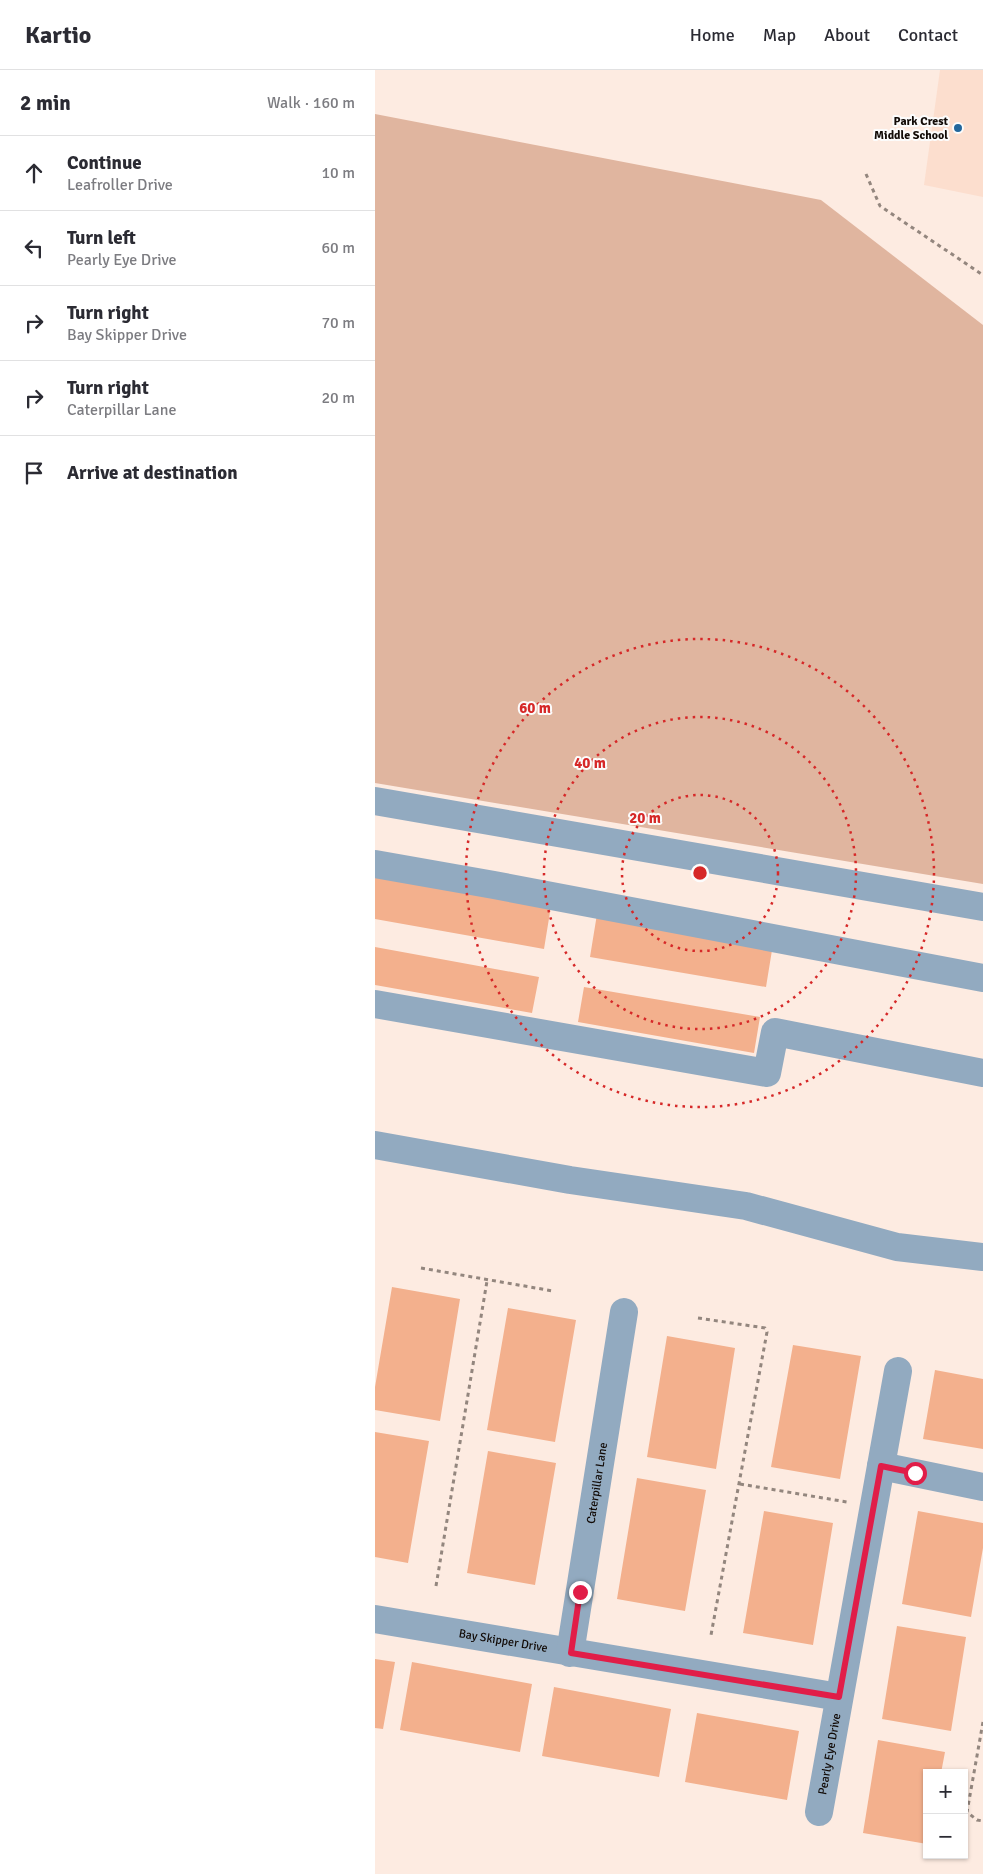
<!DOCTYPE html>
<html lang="en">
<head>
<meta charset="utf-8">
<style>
  body { margin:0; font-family:Signika,sans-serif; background:#f2f2f3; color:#2b2b33 }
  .controls { position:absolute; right:15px; bottom:15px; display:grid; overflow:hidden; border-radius:0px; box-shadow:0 1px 4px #0004 }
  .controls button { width:45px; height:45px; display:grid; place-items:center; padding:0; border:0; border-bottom:1px solid #e1e1e2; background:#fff; color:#2b2b33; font:25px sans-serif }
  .stop { position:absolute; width:15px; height:15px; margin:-11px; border:4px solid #e11d48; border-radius:50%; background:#fff }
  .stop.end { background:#e11d48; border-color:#fff; box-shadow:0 1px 5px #0008 }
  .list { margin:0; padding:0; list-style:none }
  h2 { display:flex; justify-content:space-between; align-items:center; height:65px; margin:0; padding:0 20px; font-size:21px }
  h2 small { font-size:16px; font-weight:400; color:#7c7c81 }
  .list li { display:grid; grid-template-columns:32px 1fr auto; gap:15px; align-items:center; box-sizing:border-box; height:75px; padding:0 20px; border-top:1px solid #e1e1e2 }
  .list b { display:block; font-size:19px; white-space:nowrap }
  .list p { margin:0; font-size:16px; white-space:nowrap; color:#7c7c81 }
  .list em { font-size:16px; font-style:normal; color:#7c7c81 }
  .icon { flex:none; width:28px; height:28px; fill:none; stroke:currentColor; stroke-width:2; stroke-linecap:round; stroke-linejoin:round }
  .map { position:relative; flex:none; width:608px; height:1804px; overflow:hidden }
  header { display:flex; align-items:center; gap:30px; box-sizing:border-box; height:70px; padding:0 25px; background:#fff; border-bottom:1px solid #e1e1e2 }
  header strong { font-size:24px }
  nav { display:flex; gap:28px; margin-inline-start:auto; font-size:18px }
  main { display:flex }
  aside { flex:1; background:#fff }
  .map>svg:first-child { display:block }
  .built { fill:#fcdece }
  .green { fill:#e0b59f }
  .building { fill:#f3b08d }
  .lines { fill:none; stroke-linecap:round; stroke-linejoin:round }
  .path { stroke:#93867e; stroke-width:3; stroke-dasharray:4 4; stroke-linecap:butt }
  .minor { stroke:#92aac0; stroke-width:28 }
  .route { stroke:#e11d48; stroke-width:6 }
  .ring { fill:none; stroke:#d62828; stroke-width:2.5; stroke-dasharray:2.5 5 }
  .poi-dot { fill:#23679c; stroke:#fcfcfc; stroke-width:2 }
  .labels { text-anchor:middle; stroke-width:4; stroke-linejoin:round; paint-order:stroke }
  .poi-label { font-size:12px; font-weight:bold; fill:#120b07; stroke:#fcfcfc; text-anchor:end }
  .street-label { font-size:12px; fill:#120b07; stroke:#fcfcfc }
  .centre { fill:#d62828; stroke:#fcfcfc; stroke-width:2.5 }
  .ring-label { font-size:15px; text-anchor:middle; font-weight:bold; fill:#d62828; stroke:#fcfcfc; stroke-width:4; stroke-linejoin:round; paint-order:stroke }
</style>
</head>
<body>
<header>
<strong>Kartio</strong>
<nav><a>Home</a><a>Map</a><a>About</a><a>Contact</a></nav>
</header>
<main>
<aside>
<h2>2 min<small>Walk · 160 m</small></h2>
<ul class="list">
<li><svg class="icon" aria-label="ahead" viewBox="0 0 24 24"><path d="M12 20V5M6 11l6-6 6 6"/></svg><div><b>Continue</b><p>Leafroller Drive</p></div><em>10 m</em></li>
<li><svg class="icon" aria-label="left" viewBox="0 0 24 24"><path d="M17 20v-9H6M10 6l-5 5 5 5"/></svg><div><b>Turn left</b><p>Pearly Eye Drive</p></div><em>60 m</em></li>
<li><svg class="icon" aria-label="right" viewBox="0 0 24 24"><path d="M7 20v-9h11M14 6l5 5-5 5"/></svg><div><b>Turn right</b><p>Bay Skipper Drive</p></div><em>70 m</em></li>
<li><svg class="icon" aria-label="right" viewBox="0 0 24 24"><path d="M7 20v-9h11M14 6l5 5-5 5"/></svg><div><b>Turn right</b><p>Caterpillar Lane</p></div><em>20 m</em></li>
<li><svg class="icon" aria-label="arrive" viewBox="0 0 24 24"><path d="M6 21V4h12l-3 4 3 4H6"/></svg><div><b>Arrive at destination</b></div></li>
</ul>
</aside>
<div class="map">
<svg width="608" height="1804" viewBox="0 0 608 1804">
  <rect width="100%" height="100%" fill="#fdebe1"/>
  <path class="built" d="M565,0H608V127L549,115Z"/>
  <path class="green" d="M0,44L446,130L608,255V814L0,713Z"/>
  <path class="building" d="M0,806L176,836L169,879L0,849Z
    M222,844L398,874L391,917L215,887Z
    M0,877L164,907L157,943L0,915Z
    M209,917L385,947L379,983L203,952Z
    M17,1217L85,1229L65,1351L0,1340V1317Z
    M133,1238L201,1250L180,1372L112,1360Z
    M292,1266L360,1278L341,1399L272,1387Z
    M418,1275L486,1286L465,1409L396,1397Z
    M560,1300L608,1309V1379L548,1369Z
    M0,1362L54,1371L33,1493L0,1487Z
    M113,1381L181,1393L160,1515L92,1503Z
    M262,1408L331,1420L310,1541L242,1529Z
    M389,1441L458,1453L438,1575L368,1563Z
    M543,1441L608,1453V1478L596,1547L527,1534Z
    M522,1556L591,1567L576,1661L507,1649Z
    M0,1589L20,1592L8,1659L0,1658Z
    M37,1592L157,1614L145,1682L25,1660Z
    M179,1617L296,1639L284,1707L167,1686Z
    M322,1643L424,1661L412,1730L310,1712Z
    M503,1670L570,1682L566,1703H552V1774L488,1763Z"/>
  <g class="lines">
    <path class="path" d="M491,104L505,136L608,205
      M46,1198L178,1221
      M323,1248L390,1258L392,1262L336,1565
      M365,1414L472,1432
      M61,1516L112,1211
      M608,1652L592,1742L602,1750L608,1751"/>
    <g class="minor">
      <path d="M0,731L608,837"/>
      <path d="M0,794L119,815L608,908"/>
      <path d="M0,934L392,1003L400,962L608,1003"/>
      <path d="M0,1075L195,1110L371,1136L522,1177L608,1187"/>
      <path d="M506,1396L608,1417"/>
      <path id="s1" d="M0,1549L464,1627"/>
      <path id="s2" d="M195,1583L249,1242"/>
      <path id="s3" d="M444,1742L523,1301"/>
    </g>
  </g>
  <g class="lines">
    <path class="route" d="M205,1522L196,1583L464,1627L506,1396L540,1403"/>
  </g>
  <g class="ring">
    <circle cx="325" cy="803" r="78"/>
    <circle cx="325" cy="803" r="156"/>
    <circle cx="325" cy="803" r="234"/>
  </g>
  <circle class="poi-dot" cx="583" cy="58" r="5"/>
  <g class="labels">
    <g class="poi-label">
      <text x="573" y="55">Park Crest<tspan x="573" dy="14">Middle School</tspan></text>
    </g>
    <g class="street-label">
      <text dy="4" stroke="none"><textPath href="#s2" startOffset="172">Caterpillar Lane</textPath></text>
      <text dy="4" stroke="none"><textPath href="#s1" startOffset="130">Bay Skipper Drive</textPath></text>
      <text dy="4" stroke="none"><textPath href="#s3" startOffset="59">Pearly Eye Drive</textPath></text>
    </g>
  </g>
  <circle cx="325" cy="803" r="8" class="centre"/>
  <g class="ring-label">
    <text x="160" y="643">60 m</text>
    <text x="215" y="698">40 m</text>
    <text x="270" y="753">20 m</text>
  </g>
</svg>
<div class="controls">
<button>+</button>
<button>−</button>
</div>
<div class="stop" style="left:540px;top:1403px"></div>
<div class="stop end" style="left:205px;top:1522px"></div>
</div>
</main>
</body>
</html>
